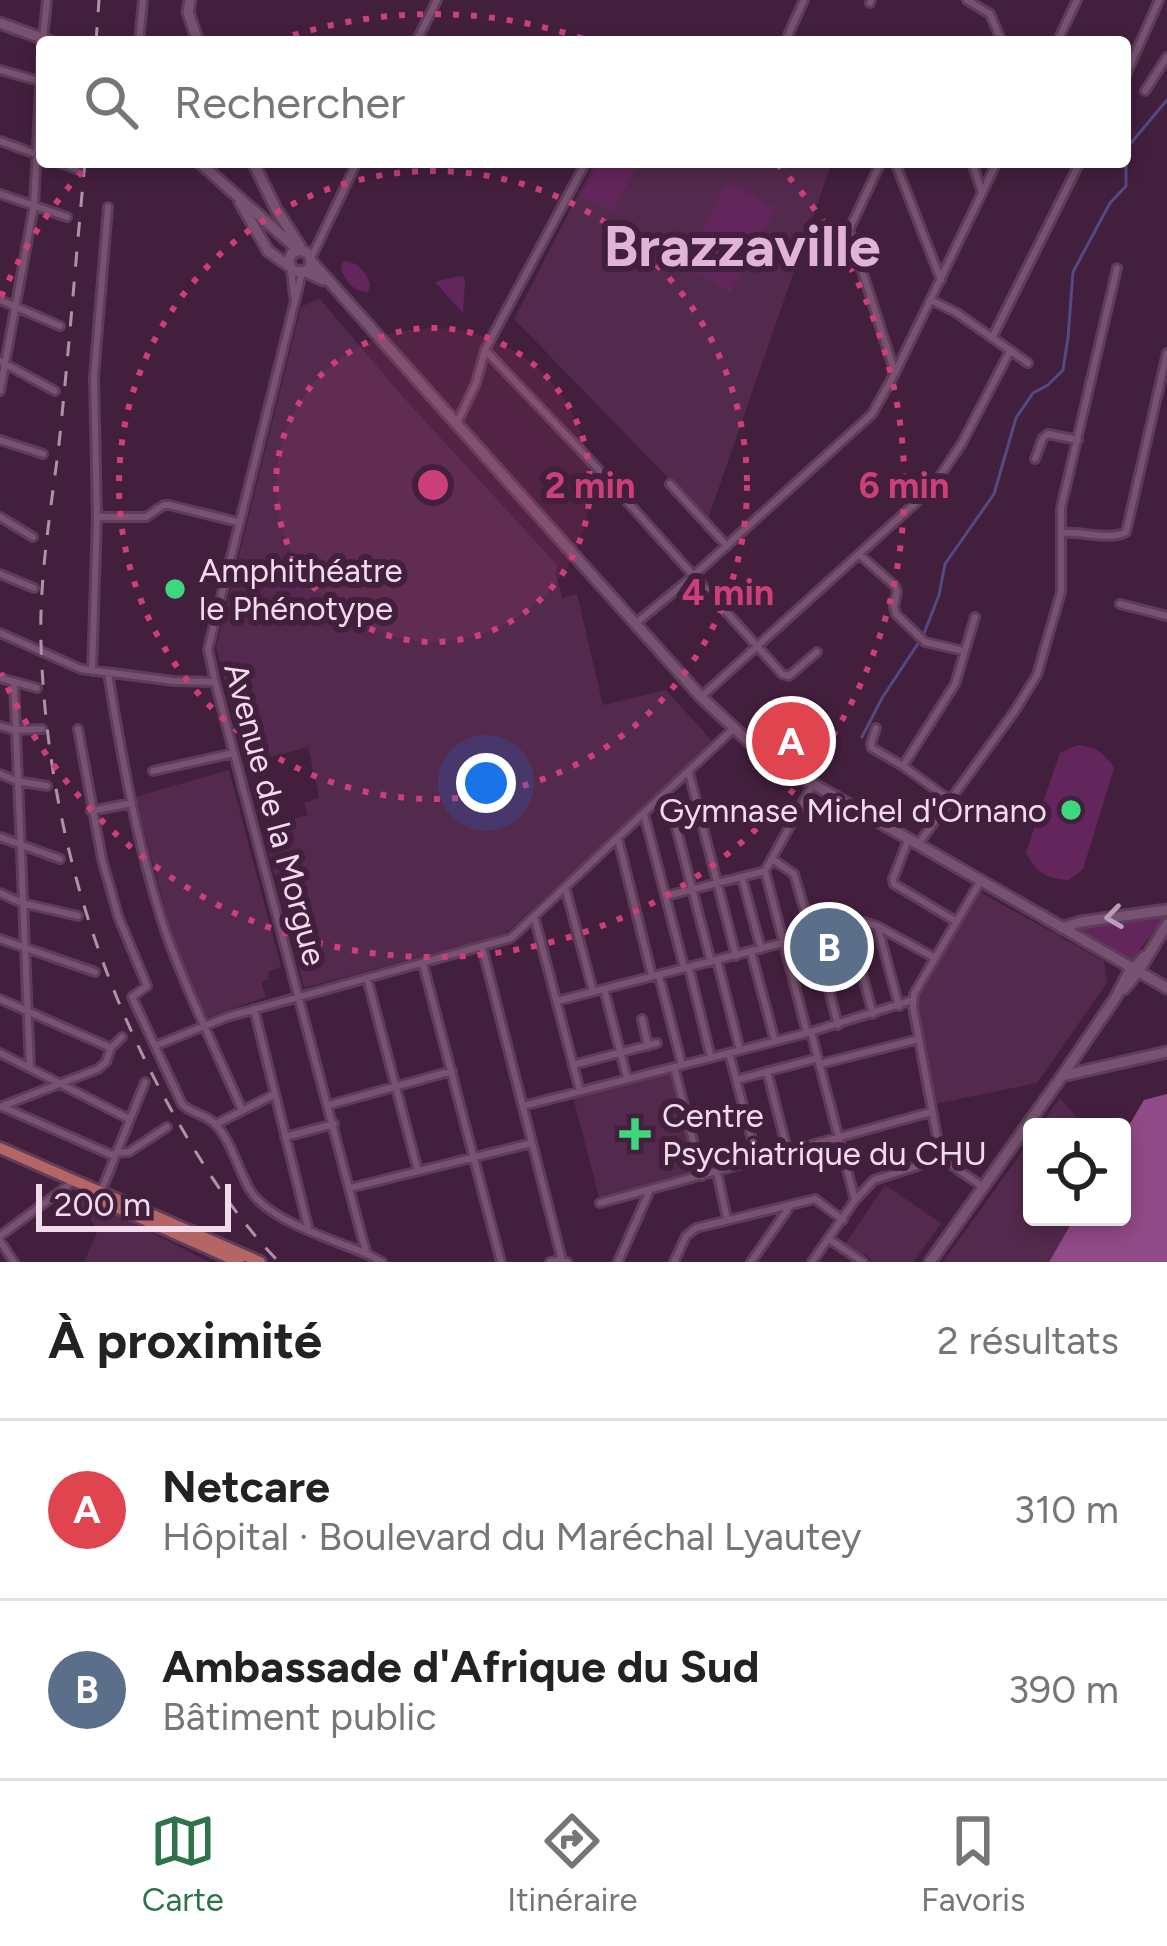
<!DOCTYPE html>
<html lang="fr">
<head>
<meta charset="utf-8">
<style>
  body { margin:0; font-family:Figtree,sans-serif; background:#f2f2f2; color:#222 }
  .controls { position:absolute; right:36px; bottom:36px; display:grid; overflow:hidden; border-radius:12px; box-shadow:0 6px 18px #0003 }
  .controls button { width:108px; height:108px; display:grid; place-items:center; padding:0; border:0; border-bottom:3px solid #e0e0e0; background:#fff; color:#222; font:60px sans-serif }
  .scale { position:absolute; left:36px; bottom:30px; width:195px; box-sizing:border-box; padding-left:12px; border:6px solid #f3dbee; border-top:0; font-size:33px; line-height:42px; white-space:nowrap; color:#f3dbee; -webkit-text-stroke:9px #431f3e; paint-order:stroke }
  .you { position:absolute; left:486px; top:783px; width:42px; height:42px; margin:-30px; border:9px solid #fff; border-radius:50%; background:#1a73e8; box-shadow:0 0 0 18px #1a73e833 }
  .badge { display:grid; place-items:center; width:78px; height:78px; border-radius:50%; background:#2f734b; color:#fff; font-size:39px; font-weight:700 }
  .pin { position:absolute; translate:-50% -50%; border:6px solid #fff; box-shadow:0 3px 12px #0006 }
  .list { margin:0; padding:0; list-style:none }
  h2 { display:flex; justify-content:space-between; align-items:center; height:156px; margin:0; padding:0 48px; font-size:51px }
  h2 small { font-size:39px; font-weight:400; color:#767676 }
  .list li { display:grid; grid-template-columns:78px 1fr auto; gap:36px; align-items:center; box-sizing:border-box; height:180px; padding:0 48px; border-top:3px solid #e0e0e0 }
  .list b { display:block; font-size:45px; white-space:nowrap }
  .list p { margin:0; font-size:39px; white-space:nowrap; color:#767676 }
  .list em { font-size:39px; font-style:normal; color:#767676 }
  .icon { flex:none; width:66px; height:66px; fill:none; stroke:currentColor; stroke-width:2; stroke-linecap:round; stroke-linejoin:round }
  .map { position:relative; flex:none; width:1167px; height:1262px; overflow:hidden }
  .search { position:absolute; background:#fff; box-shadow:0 6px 18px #0003; left:36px; right:36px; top:36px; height:132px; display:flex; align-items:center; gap:30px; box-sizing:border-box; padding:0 42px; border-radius:12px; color:#767676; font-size:45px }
  .sheet { height:516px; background:#fff }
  nav { display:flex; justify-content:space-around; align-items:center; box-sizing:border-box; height:168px; border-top:3px solid #e0e0e0; background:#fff; font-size:33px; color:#767676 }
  nav a { display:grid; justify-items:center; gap:6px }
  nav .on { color:#2f734b }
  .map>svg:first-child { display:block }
  .built { fill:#53294d }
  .green { fill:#63265c }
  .forest { fill:#914a88 }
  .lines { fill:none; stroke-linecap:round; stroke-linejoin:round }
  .stream { stroke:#534983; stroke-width:3 }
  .street-casing { stroke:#5d3d59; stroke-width:12 }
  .secondary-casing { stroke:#5d3d59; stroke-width:15 }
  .primary-casing { stroke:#5d3d59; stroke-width:16 }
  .street { stroke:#795172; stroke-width:6 }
  .secondary { stroke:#795172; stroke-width:9 }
  .primary { stroke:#b66565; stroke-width:10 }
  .rail { stroke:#af92aa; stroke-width:3; stroke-dasharray:15 15; stroke-linecap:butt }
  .oneway { stroke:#bc9db6 }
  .ring { fill:none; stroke:#cc3f78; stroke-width:6; stroke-dasharray:6 12 }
  .poi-dot { fill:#3fd77d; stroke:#431f3e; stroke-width:4.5 }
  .labels { text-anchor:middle; stroke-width:12; stroke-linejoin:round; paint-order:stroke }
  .poi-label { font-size:33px; fill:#f3dbee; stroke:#431f3e; text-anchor:start }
  .street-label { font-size:33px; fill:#f3dbee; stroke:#431f3e }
  .town-label { font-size:57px; font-weight:bold; fill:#e1b3d8; stroke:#431f3e }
  .centre { fill:#cc3f78; stroke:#431f3e; stroke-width:6 }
  .ring-label { font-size:36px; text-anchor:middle; font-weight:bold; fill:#cc3f78; stroke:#431f3e; stroke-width:12; stroke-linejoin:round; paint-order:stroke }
</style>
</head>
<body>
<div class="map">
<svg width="1167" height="1262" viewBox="0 0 1167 1262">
  <rect width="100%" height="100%" fill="#431f3e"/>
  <path class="built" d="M595,162H832L708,519L514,319Z
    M319,298L403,397L557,565L556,575L562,598L577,594L603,705L666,690L713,742L505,934L304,988L264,835L290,827L288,820L308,815L304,803L319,798L308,747L246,764L216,647L301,307Z
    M229,770L281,967L268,972L269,979L261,982L266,997L206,1018L173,939L135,797Z
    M978,891L1104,961L1107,983L1037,1083L935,1104L917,1000Z
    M670,1071L697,1172L599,1197L573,1097Z
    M1060,1098L1085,1127H1039Z
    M1032,1138V1217H1075L1049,1262H943Z
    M885,1185L941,1223L914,1262H870L871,1259L865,1254L862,1256L844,1246Z
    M80,1196L209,1262H84L98,1230L77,1201Z"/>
  <path class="green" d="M598,162H639L612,212L581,196Z
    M728,182L776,208L731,292L683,266Z
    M343,261C357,261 367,272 370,285L368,292C353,292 346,281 341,269Z
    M459,276L464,277L465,281L463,313L435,282Z
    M1078,745C1097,748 1104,752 1114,768L1083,869L1069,880C1047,879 1035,872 1026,852L1060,753Z
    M1164,912L1165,916L1132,960L1078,930L1079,926Z"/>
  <path class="forest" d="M1167,1094V1262H1049L1075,1217H1122V1137L1144,1100Z"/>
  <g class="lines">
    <path class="stream" d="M862,737L882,698L923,636L939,595L945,564L994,494L1016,418L1033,393L1048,385L1063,370L1068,338L1073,272L1110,203L1126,186V149L1167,100"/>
    <g class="street-casing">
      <path id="street" d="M967,0L990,14L1002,42
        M870,3L871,0
        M43,38L47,0
        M139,42L143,0
        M416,42L437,0
        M785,42L804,0
        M1057,42L1077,0
        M0,70L39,81
        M1125,77L1159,0
        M1145,91L1167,57
        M0,141L39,155
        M58,162L76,169
        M881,162L849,230L895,373
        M895,162L941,280
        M972,162L982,192
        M0,194L67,217
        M312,256L357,162
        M291,269L294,296
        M302,273L208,649L215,682L363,1241L367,1254L382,1262
        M0,300L60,326
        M931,300L957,313L1028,363
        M992,338L1080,162
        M485,350L588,458L782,674L789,676L817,652
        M0,361L55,391
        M0,391L34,205L42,49
        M457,423L476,383L485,350L586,162
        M0,440L43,454
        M1035,459L1043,438L1048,434L1078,440
        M670,484L727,546
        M0,517L33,537
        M97,517H146L164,505H169L238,522
        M1063,533C1082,531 1110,541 1126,532L1167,353
        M860,555L895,586L897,591L894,607L896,614L925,642L964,651
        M0,574L34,588
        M1120,604L1167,616
        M636,623L692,577L872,414L895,373L997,162
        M0,633L81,669L174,681L215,682
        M92,671L97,517L94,377L108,207
        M108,673C122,760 138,849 166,933C187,993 217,1052 242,1110
        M0,678L37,688
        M14,684L30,1068
        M701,697L932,488L962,443L1010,351
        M0,726L14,730L42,729
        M876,728L871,744L872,748L903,766L950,800
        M78,729L102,859L118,916L147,986L132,997L182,1104C191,1114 204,1113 214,1123C231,1139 238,1170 250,1190C269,1221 334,1240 367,1254
        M903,766L955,684L975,617
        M153,771L234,753
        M689,773L736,956
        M0,774L17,781L47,786
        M667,792L711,962
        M91,811L132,803
        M644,814L684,967
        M0,837L60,859
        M618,839L652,976
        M908,840L893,879L894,884L957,922
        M919,843L1014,712L1037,675L1061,592V508L1117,268
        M772,859L794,874L812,935
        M765,871L807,1033
        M742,878L761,949
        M980,882L914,994L913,1007L940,1153L946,1161L983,1187
        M565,887L593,991
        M0,893L22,903L78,916
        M666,896L765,871L812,786
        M534,916L580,1091
        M849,925L873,1014
        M878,928L899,1006
        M815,935L838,1025
        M0,939L95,972
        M482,947L562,1260
        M751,952L775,1041
        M717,960L740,1050
        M423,964L501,1262
        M689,968L711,1058
        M659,976L682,1065
        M367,978L418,1171
        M604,989L627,1078
        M0,999L111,1048L122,1037
        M557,1001L863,922L877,926L935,958
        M254,1009L308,1227
        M642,1019L648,1046
        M811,1032L855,1200
        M155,1046L227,1017L511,938L733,729
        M0,1053L129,1119
        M729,1053L758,1162
        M820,1064L919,1039
        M573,1065L657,1043
        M674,1067L702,1176
        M767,1071L788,1153
        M736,1080L818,1058
        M329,1105L452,1071
        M523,1106L807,1033L913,1000
        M0,1107L98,1069L106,1062L111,1048
        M3,1107L114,1156
        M216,1124L275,1094
        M285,1137L334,1124
        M115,1153L129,1152L167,1127
        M717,1172L727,1219
        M350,1188L532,1143
        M98,1199L145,1082
        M600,1203L931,1112
        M0,1236L74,1181
        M829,1239L863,1262
        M0,1241L14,1262
        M550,1262L559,1260L567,1262
        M618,1262L650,1190
        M674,1262L686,1236L696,1228L815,1199L843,1220
        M751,1262L790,1206
        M812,1262L855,1200L874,1180L942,1158"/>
    </g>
    <g class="secondary-casing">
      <path id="secondary" d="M190,0L188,12L198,42
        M0,23L52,42
        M199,162L298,250
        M253,162L276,209L300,246
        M240,202L268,251L289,266
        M312,262L701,697L763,755L1167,988
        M306,272L311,265L310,255L302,250L292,253L288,262L293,271L306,272L323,280
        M1062,928L1081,922L1167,910
        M1124,989L1138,972L1167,924
        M1062,1076L1167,1052
        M930,1262L1062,1076L1116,997L1128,974L1145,956"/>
    </g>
    <g class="primary-casing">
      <path id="primary" d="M0,1148L260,1262
        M107,1203L239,1262"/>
    </g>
    <use href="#street" class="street"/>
    <use href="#secondary" class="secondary"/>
    <use href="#primary" class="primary"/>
    <path class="rail" d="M96,42L99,0
      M85,162C76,256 69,350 59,444C51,510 39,577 41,644C46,809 92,970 173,1113C203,1166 236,1218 279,1262"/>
  </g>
  <defs><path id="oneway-chevron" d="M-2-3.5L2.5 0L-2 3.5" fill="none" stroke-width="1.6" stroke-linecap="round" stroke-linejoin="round" transform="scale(3)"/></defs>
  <use class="oneway" href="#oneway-chevron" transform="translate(1114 917) rotate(172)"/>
  <circle cx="433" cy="485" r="157" fill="#cc3f78" fill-opacity=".12"/>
  <g class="ring">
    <circle cx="433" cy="485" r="157"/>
    <circle cx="433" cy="485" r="314"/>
    <path d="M1 297A471 471 0 0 1 89 164M276 41A471 471 0 0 1 590 41M777 164A471 471 0 1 1 1 673"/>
  </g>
  <g class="poi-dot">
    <circle cx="175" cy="589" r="12"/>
    <circle cx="1071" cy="810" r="12"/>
    <path d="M629 1116h12v12h12v12h-12v12h-12v-12h-12v-12h12z"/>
  </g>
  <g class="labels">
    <g class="poi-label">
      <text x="199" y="582">Amphithéatre<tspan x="199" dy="38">le Phénotype</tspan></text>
      <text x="1047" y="822" text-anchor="end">Gymnase Michel d'Ornano</text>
      <text x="662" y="1127">Centre<tspan x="662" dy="38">Psychiatrique du CHU</tspan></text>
    </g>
    <g class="street-label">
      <text transform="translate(276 814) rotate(75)" y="12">Avenue de la Morgue</text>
    </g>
    <g class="town-label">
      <text x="742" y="266">Brazzaville</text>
    </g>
  </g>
  <circle cx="433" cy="485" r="18" class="centre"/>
  <g class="ring-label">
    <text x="590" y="498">2 min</text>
    <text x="904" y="498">6 min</text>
    <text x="728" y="605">4 min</text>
  </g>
</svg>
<div class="controls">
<button><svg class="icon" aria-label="locate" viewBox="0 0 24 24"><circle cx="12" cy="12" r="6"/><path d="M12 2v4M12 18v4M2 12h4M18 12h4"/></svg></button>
</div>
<div class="scale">200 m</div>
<div class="you"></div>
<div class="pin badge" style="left:791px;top:741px;background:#e0444e">A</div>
<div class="pin badge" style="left:829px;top:947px;background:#5c6f8a">B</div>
<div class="search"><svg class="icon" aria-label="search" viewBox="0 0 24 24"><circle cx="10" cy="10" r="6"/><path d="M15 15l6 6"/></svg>Rechercher</div>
</div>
<section class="sheet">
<h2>À proximité<small>2 résultats</small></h2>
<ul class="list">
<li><span class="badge" style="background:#e0444e">A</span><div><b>Netcare</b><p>Hôpital · Boulevard du Maréchal Lyautey</p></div><em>310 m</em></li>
<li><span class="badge" style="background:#5c6f8a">B</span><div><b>Ambassade d'Afrique du Sud</b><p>Bâtiment public</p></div><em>390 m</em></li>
</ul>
</section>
<nav>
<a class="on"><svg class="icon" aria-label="map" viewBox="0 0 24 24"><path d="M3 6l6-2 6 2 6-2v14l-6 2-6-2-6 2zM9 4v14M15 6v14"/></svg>Carte</a>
<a><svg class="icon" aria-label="directions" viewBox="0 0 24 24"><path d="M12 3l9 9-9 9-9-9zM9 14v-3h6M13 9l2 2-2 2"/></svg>Itinéraire</a>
<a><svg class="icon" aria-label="saved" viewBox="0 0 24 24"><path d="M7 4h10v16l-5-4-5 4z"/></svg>Favoris</a>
</nav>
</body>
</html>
